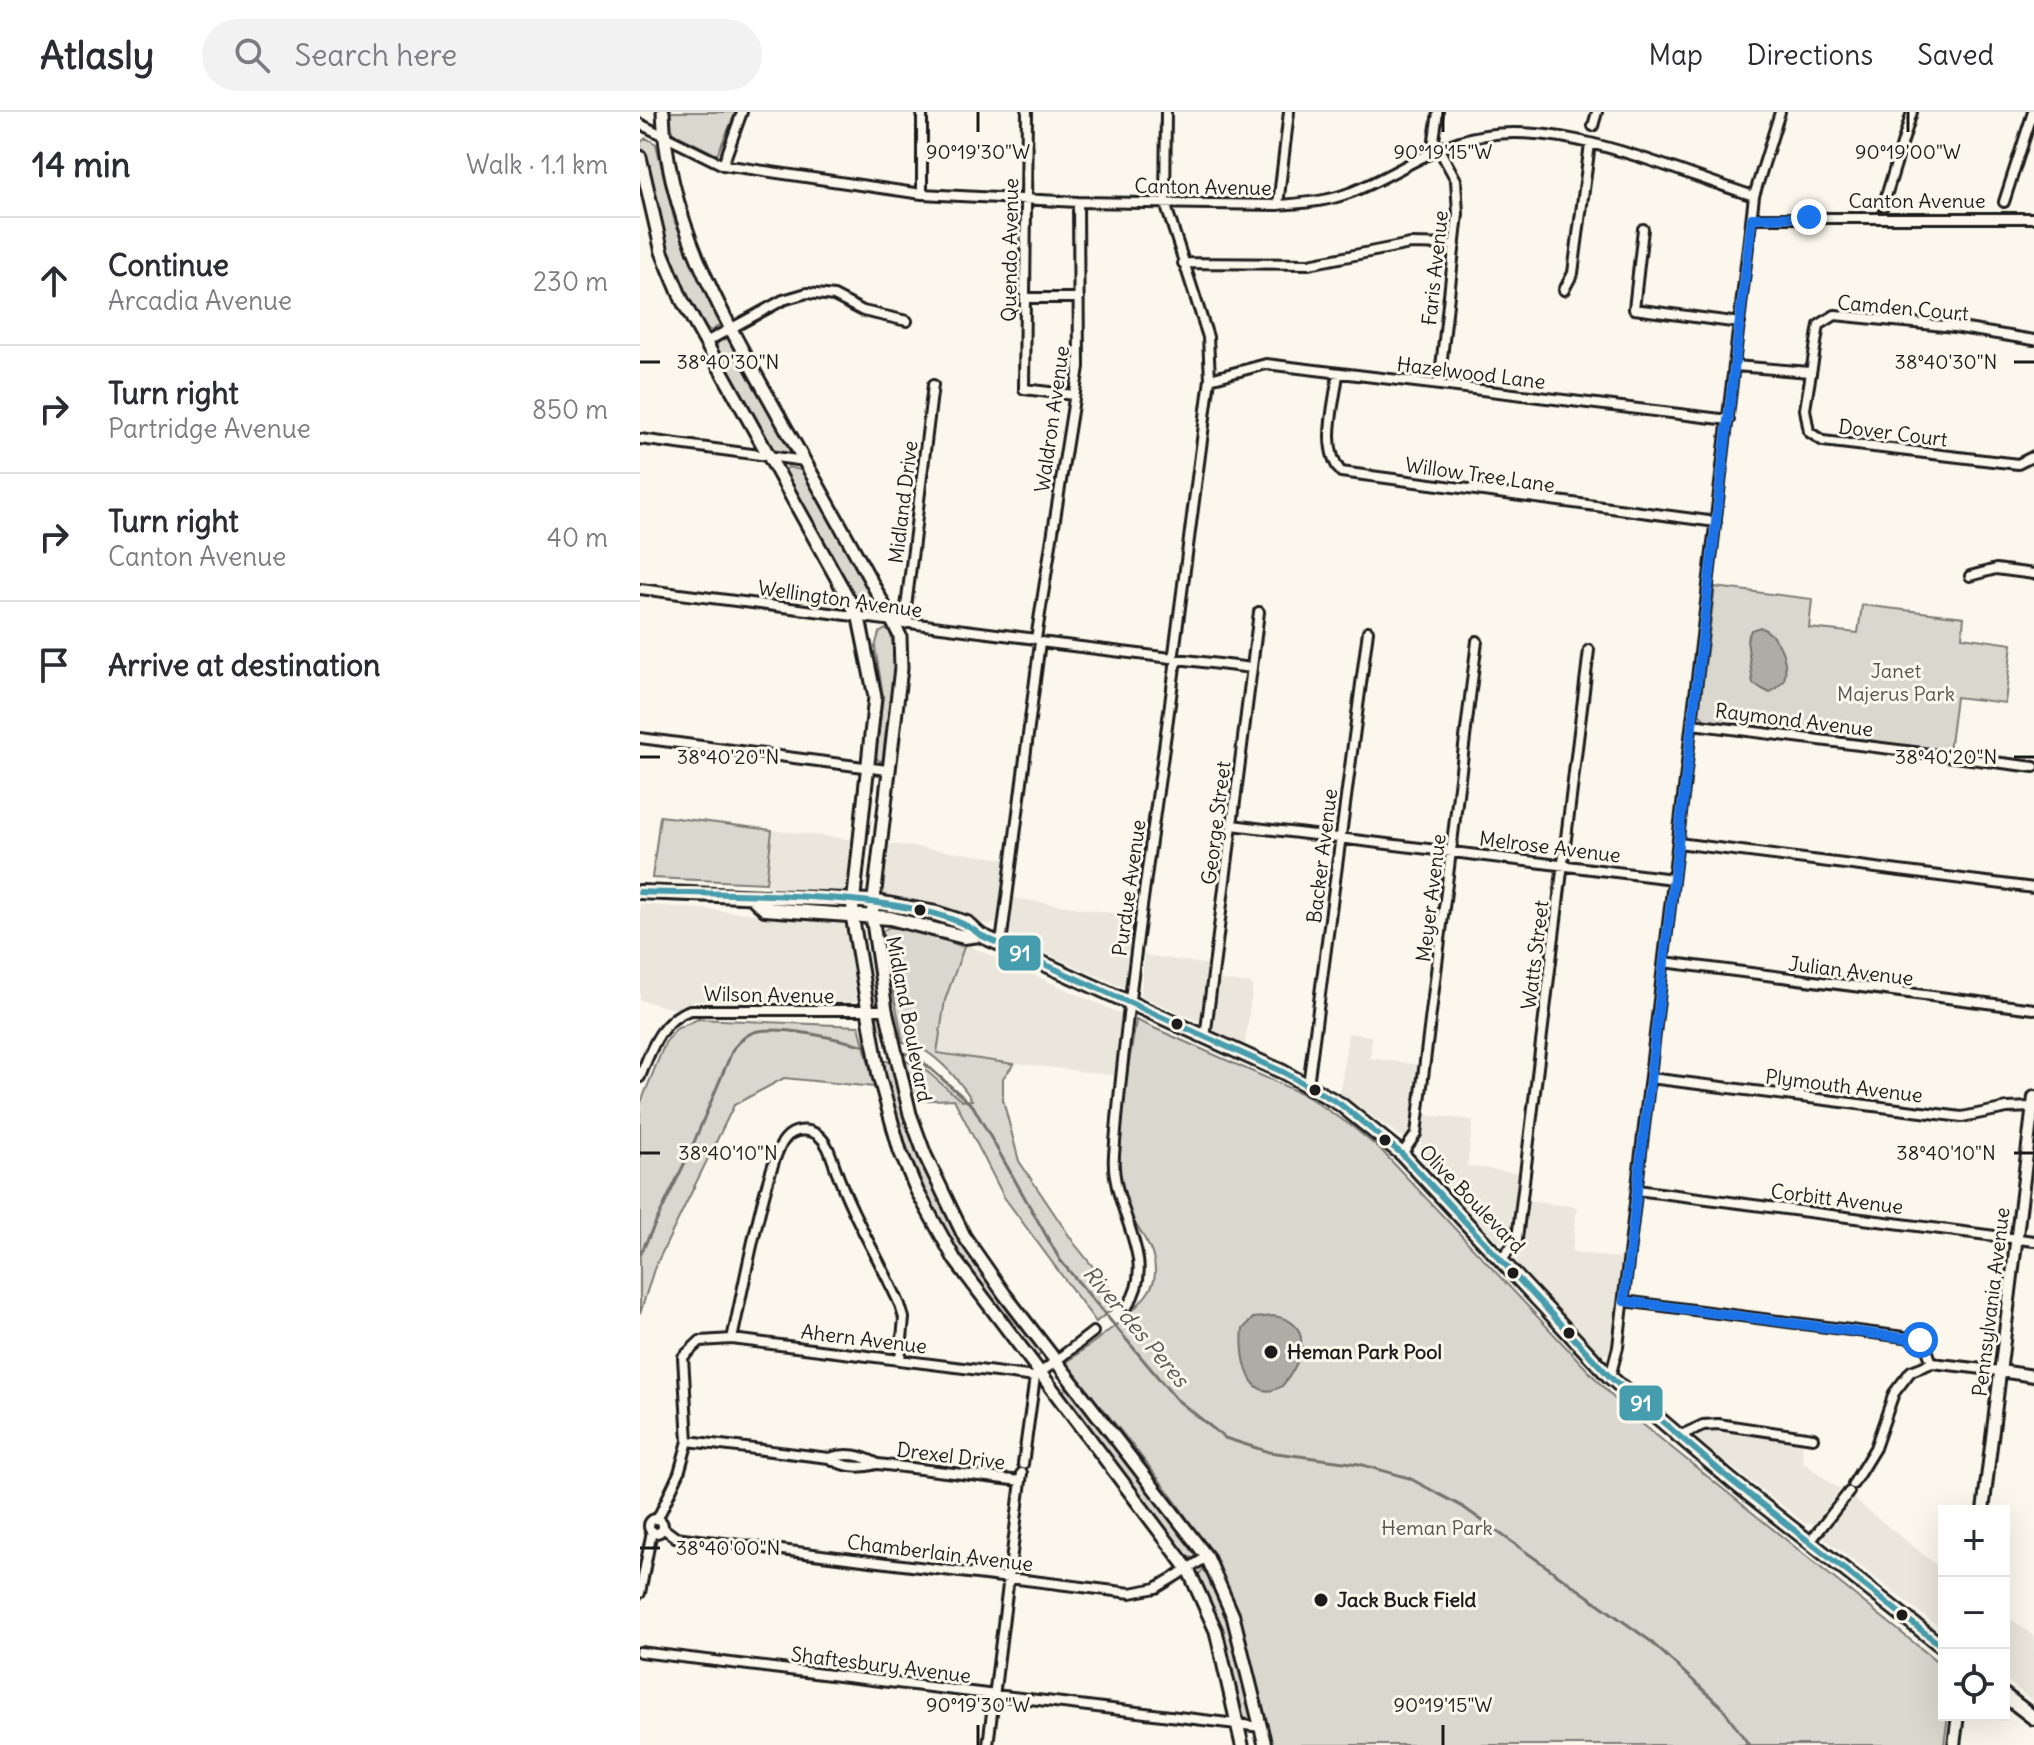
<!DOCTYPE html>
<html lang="en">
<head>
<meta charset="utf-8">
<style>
  body { margin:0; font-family:Delius,sans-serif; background:#f2f2f3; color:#2b2b33 }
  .controls { position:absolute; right:24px; bottom:24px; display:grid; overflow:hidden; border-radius:0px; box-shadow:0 8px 32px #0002 }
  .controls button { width:72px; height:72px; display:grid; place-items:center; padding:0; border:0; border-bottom:2px solid #e1e1e2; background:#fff; color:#2b2b33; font:40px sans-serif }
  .stop { position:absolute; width:24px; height:24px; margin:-18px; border:6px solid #1a73e8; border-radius:50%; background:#fff }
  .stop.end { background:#1a73e8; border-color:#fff; box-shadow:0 2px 8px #0008 }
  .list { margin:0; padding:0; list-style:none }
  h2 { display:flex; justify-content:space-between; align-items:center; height:104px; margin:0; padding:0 32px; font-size:34px }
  h2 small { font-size:26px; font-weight:400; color:#7c7c81 }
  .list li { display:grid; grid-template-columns:52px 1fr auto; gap:24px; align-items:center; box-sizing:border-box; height:128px; padding:0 32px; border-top:2px solid #e1e1e2 }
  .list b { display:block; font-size:30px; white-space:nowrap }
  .list p { margin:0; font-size:26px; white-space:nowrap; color:#7c7c81 }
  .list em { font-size:26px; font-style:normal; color:#7c7c81 }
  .icon { flex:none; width:44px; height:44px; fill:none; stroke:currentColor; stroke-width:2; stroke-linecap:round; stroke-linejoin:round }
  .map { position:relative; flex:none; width:1394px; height:1633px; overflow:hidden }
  header { display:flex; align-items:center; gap:48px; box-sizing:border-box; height:112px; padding:0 40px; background:#fff; border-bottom:2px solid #e1e1e2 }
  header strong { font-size:38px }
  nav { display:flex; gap:44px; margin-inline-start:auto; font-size:28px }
  .search { width:560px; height:72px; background:#f2f2f3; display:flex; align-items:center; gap:20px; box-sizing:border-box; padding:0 28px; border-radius:44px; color:#7c7c81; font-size:30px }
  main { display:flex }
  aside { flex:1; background:#fff }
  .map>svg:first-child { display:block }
  .built { fill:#eae6dc }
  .green { fill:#dad7ce; stroke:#7b7a75; stroke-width:2 }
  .water { fill:#afaca5; stroke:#74726e; stroke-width:2 }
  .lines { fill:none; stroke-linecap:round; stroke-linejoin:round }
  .stream { stroke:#74726e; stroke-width:3 }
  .minor-casing { stroke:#1c1c1c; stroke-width:14 }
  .tertiary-casing { stroke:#1c1c1c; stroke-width:16 }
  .secondary-casing { stroke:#1c1c1c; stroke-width:17 }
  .primary-casing { stroke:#1c1c1c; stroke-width:18 }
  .minor { stroke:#fbf7ec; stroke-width:8 }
  .tertiary { stroke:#fbf7ec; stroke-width:10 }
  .secondary { stroke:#fbf7ec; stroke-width:11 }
  .primary { stroke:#fbf7ec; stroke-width:12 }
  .bus-1-casing { stroke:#fbf7ec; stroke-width:12 }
  .bus-1 { stroke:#469dad; stroke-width:6 }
  .route { stroke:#1a73e8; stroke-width:10 }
  .ticks { fill:none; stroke:#1c1c1c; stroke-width:3 }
  .bus-dot { fill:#1c1c1c; stroke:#fbf7ec; stroke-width:3 }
  .labels { text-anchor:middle; stroke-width:6; stroke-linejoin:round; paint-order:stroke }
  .street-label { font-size:20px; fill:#1c1c1c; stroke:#fbf7ec }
  .park-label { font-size:20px; fill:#555451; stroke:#fbf7ec }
  .poi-label { font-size:20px; font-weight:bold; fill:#1c1c1c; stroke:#fbf7ec; text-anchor:start }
  .water-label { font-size:22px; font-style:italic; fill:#575653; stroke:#fbf7ec }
  .ticks-label { font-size:20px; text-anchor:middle; fill:#1c1c1c; stroke:#fbf7ec; stroke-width:6; stroke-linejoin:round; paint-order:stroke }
  .line-badge { stroke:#fbf7ec; stroke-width:3 }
  .badge-label { font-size:22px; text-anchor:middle; font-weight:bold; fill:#fff }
</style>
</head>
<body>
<header>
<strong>Atlasly</strong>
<div class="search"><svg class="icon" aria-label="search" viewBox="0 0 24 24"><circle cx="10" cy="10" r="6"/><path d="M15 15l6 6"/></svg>Search here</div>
<nav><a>Map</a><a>Directions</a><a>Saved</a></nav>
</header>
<main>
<aside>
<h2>14 min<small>Walk · 1.1 km</small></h2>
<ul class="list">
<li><svg class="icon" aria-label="ahead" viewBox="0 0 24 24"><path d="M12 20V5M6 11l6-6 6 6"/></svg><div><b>Continue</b><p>Arcadia Avenue</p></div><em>230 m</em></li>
<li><svg class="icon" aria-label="right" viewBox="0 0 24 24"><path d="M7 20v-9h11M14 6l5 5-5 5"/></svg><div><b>Turn right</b><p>Partridge Avenue</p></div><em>850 m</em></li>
<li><svg class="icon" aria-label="right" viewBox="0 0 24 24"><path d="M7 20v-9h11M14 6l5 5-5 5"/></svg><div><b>Turn right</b><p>Canton Avenue</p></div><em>40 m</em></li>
<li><svg class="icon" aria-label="arrive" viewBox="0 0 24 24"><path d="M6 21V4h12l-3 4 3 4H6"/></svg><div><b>Arrive at destination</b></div></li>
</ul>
</aside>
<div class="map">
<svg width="1394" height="1633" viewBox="0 0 1394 1633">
  <rect width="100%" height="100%" fill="#fbf7ec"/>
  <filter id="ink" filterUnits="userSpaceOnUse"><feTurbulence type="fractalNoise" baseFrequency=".0125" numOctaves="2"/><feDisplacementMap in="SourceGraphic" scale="16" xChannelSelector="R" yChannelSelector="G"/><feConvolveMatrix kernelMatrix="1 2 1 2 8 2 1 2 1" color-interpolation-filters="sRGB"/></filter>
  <g filter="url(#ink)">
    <path class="built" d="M132,718L215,728L208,781L126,776Z
      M244,731L366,747L356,811L348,813L301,797L240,785L237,778Z
      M373,786L498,805L488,874L483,875L374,827L370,819Z
      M0,792L207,809L216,889L210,892L53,889L34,897L0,888Z
      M325,832L481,902L478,964L297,941L305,888Z
      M504,843L571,853L563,911L501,884Z
      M578,868L613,872L605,933L573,918Z
      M708,921L732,924L730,946L780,953L770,1024H760L700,981Z
      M784,1003L833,1008L827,1054L879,1061L868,1131L857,1129L780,1046Z
      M887,1089L937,1095L932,1140L984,1147L972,1241L962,1243L876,1150Z
      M1079,1316L1162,1329L1163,1350L1200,1378L1175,1411L1166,1412L1057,1328L1058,1320Z
      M1211,1385L1304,1459V1519L1185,1427L1184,1421Z
      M1364,1502L1394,1524V1590L1364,1566Z"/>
    <path class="green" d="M27,0H96L77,43L27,18Z
      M6,26L16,32L35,111L84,209L72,219C42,210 9,69 1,36V30Z
      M91,224L154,339L153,342L132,338L76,235L79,228Z
      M148,355L165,359L240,497L238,502L219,497L144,360Z
      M1075,475L1172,487L1169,516L1218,521L1222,493L1324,505L1322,525L1372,532L1365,591L1316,585L1309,640L1065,608L1059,602Z
      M246,517L250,519C261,560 249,605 244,646L240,650L236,645L243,583L235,535L239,521Z
      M20,704L132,718L126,771L12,766Z
      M249,815L281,820L324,835L305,888L297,941L374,952L363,966V988L379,1049L434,1131L481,1190L456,1210L364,1085L314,987L274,989L264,948L283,956L322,989L332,988C318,966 290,934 263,930L243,828V819Z
      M58,907L219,914L235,975L144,966L94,993L14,1157L0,1202V993L25,931L36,917Z
      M496,908L665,983L713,1015L742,1039L985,1298L1304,1555V1603H1308L1304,1633H626C613,1584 610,1532 591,1485C558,1404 480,1321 426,1251C449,1232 507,1196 514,1168C521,1137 493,1116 484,1090C467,1039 489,961 496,908Z
      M242,948L251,950L298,1082L403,1238L399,1244H394C317,1144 269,1075 242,948Z
      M430,1273L558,1441L554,1446L547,1445L422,1280Z
      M565,1455L588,1501L613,1607L611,1609L602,1604L578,1509L558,1463Z"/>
    <path class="water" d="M1120,515C1140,524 1149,549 1144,569L1130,581L1113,572L1107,528L1111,518Z
      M634,1204C676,1211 662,1250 642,1274C607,1295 600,1240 603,1217L613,1206Z"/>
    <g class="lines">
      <path class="stream" d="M258,940L276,944L333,994L420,1148L536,1287L585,1326L629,1340L719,1352L769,1366L823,1395L1009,1528L1082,1595L1109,1633
        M0,1143L49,1042L93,937C100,929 107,921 118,919C148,914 201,928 231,935"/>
      <g class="minor-casing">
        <path id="minor" d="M282,0V82
          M387,0L384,277L434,283
          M798,0L794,28L816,68L818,102L799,273
          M0,12L83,53L282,82L438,90L638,93C662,91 686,90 709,81C747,67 781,42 820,29C909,0 1027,57 1114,84
          M953,14L957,0
          M83,53L102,0
          M1364,90L1393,0
          M638,93L649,0
          M1243,94L1272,0
          M1112,106H1394
          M1003,117L994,197L1100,211
          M543,151L669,152L770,132L815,133
          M924,178L933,161L950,32
          M386,186H439
          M1394,228L1314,215L1195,203L1179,213L1165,297L1169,320L1183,329L1378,352L1394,344
          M66,230L143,188L167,181L194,184L223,199L267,209
          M1095,254L1170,260
          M698,261C695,292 680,335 701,360L1076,410
          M570,267L626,252L1089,308
          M0,327L165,349
          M1330,464L1356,457L1394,462
          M0,477L396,527L439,255L438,90
          M264,512L293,273
          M1052,612L1394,655
          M0,626L247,658
          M592,713L1033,767
          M1038,731L1394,776
          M361,832L400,530L531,546L534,541L570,267L568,225L525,91L526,0
          M1024,850L1394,897
          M565,926L619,500
          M0,965C11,938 20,908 50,898H246
          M1010,966L1322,1005L1367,996L1394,995
          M668,973L728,519
          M762,1042L776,1022L837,529
          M997,1078L1394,1129
          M862,1147L877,1127L949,538
          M984,1189L1272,1226L1285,1232L1292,1251
          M488,1193C520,1146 470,1097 474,1043C487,879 514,717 535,554L538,548H546L612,556
          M92,1227C100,1193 127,1046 145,1027C153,1017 168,1016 178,1023C188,1031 191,1044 195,1055C212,1104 239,1146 260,1193L264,1206L260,1248
          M970,1265L978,1235L1114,84L1140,0
          M1037,1325L1063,1313L1078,1312L1173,1326
          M48,1329L189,1346C207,1340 221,1343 238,1352L381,1369
          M189,1346C204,1356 219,1357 237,1352
          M383,1352L395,1265L453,1220
          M1213,1372L1235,1336L1254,1281L1271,1259L1292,1251L1360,1259
          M18,1406L39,1361L48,1329L43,1245L60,1229L92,1227L395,1265
          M9 1414a7 7 0 1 1 14 0a7 7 0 1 1-14 0Z
          M23,1416L35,1425L491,1481L516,1476L567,1445
          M1169,1431L1209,1380
          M0,1481L12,1419
          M0,1540L621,1615
          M348,1633L382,1361"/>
      </g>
      <g class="tertiary-casing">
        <path id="tertiary" d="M1360,1259L1394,1264
          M1343,1399L1394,985
          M1314,1633L1318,1603"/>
      </g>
      <g class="secondary-casing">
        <path id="secondary" d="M23,0C27,112 86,209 139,304C180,377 222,450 260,524L261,556L232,804L246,898L270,1002L285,1043L324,1124L365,1183L567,1445L593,1504L625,1633
          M0,45L22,140L42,188L219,506L235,585L212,803L239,964L260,1039L277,1079L315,1148L548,1457L576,1519L602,1633"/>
      </g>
      <g class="primary-casing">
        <path id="primary" d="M0,780L232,789L296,801L327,811L340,823L643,960L700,992L762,1042L970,1265L1092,1369L1304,1536
          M113,786L125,797L250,806L324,825L340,823
          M1364,1583L1394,1606"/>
      </g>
      <use href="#minor" class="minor"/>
      <use href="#tertiary" class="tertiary"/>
      <use href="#secondary" class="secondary"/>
      <use href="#primary" class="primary"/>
      <g class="bus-1-casing">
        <path id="bus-1" d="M0,780C74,783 290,777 340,823L643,960L700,992L762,1042L970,1265L1092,1369L1304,1536"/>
      </g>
      <use href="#bus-1" class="bus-1"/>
    </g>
  </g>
  <g class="lines" filter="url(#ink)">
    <path class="route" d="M1169,105L1112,106L984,1189L1280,1228"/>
  </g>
  <path class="ticks" d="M338,0V20M803,0V20M1268,0V20M0,250H20M1374,250H1394M0,645H20M1374,645H1394M0,1041H20M1374,1041H1394M0,1436H20M338,1613V1633M803,1613V1633"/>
  <g class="bus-dot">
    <circle cx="280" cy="798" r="7"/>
    <circle cx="537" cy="912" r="7"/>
    <circle cx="675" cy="978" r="7"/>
    <circle cx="745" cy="1028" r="7"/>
    <circle cx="873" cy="1161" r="7"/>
    <circle cx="929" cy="1221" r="7"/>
    <circle cx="631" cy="1240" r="8"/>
    <circle cx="681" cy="1488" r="8"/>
    <circle cx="1262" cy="1503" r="7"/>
  </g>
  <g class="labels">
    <g class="street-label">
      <text transform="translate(563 75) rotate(1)" y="7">Canton Avenue</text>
      <text x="1277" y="96">Canton Avenue</text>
      <text transform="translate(370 138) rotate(-89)" y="7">Quendo Avenue</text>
      <text transform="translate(795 156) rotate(-84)" y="7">Faris Avenue</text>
      <text transform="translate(1263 196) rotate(5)" y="7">Camden Court</text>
      <text transform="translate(831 261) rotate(7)" y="7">Hazelwood Lane</text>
      <text transform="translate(412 307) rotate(-82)" y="7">Waldron Avenue</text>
      <text transform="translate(1253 321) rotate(7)" y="7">Dover Court</text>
      <text transform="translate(840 363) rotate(8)" y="7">Willow Tree Lane</text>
      <text transform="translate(263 390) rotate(-83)" y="7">Midland Drive</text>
      <text transform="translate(200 487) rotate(8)" y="7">Wellington Avenue</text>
      <text transform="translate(1154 608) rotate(7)" y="7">Raymond Avenue</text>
      <text transform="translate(576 711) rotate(-83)" y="7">George Street</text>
      <text transform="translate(910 735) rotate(7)" y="7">Melrose Avenue</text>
      <text transform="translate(682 744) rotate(-83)" y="7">Backer Avenue</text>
      <text transform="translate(489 776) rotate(-82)" y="7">Purdue Avenue</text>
      <text transform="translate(791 786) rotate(-83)" y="7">Meyer Avenue</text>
      <text transform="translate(895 843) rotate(-83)" y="7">Watts Street</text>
      <text transform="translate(1211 859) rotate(7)" y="7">Julian Avenue</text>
      <text transform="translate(129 883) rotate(1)" y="7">Wilson Avenue</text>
      <text transform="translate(269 907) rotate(79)" y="7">Midland Boulevard</text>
      <text transform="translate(1204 974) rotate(7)" y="7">Plymouth Avenue</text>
      <text transform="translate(832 1087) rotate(46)" y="7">Olive Boulevard</text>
      <text transform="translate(1197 1087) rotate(7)" y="7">Corbitt Avenue</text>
      <text transform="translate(1351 1190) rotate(-83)" y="7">Pennsylvania Avenue</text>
      <text transform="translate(224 1227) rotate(7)" y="7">Ahern Avenue</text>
      <text transform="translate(311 1344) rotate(7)" y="7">Drexel Drive</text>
      <text transform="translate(300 1441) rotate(7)" y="7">Chamberlain Avenue</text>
      <text transform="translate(241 1553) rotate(7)" y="7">Shaftesbury Avenue</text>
    </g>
    <g class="park-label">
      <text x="1256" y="566">Janet<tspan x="1256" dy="23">Majerus Park</tspan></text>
      <text x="797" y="1423">Heman Park</text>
    </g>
    <g class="poi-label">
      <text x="647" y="1247">Heman Park Pool</text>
      <text x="697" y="1495">Jack Buck Field</text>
    </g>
    <g class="water-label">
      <text transform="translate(496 1214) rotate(50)" y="8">River des Peres</text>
    </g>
  </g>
  <g class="ticks-label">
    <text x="338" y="47">90°19'30"W</text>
    <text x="803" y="47">90°19'15"W</text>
    <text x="1268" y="47">90°19'00"W</text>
    <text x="88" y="257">38°40'30"N</text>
    <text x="1306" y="257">38°40'30"N</text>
    <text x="88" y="652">38°40'20"N</text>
    <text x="1306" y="652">38°40'20"N</text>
    <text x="88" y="1048">38°40'10"N</text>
    <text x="1306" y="1048">38°40'10"N</text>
    <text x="88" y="1443">38°40'00"N</text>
    <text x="338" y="1600">90°19'30"W</text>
    <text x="803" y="1600">90°19'15"W</text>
  </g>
  <g class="line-badge">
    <rect x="357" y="822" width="45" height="38" rx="8" fill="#469dad"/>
    <rect x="978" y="1272" width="46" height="38" rx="8" fill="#469dad"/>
  </g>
  <g class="badge-label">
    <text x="380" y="849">91</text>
    <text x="1001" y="1299">91</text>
  </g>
</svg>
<div class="controls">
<button>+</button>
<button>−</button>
<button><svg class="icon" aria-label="locate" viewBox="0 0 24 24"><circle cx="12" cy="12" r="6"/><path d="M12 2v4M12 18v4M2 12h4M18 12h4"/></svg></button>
</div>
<div class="stop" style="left:1280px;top:1228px"></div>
<div class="stop end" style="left:1169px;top:105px"></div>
</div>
</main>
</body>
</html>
